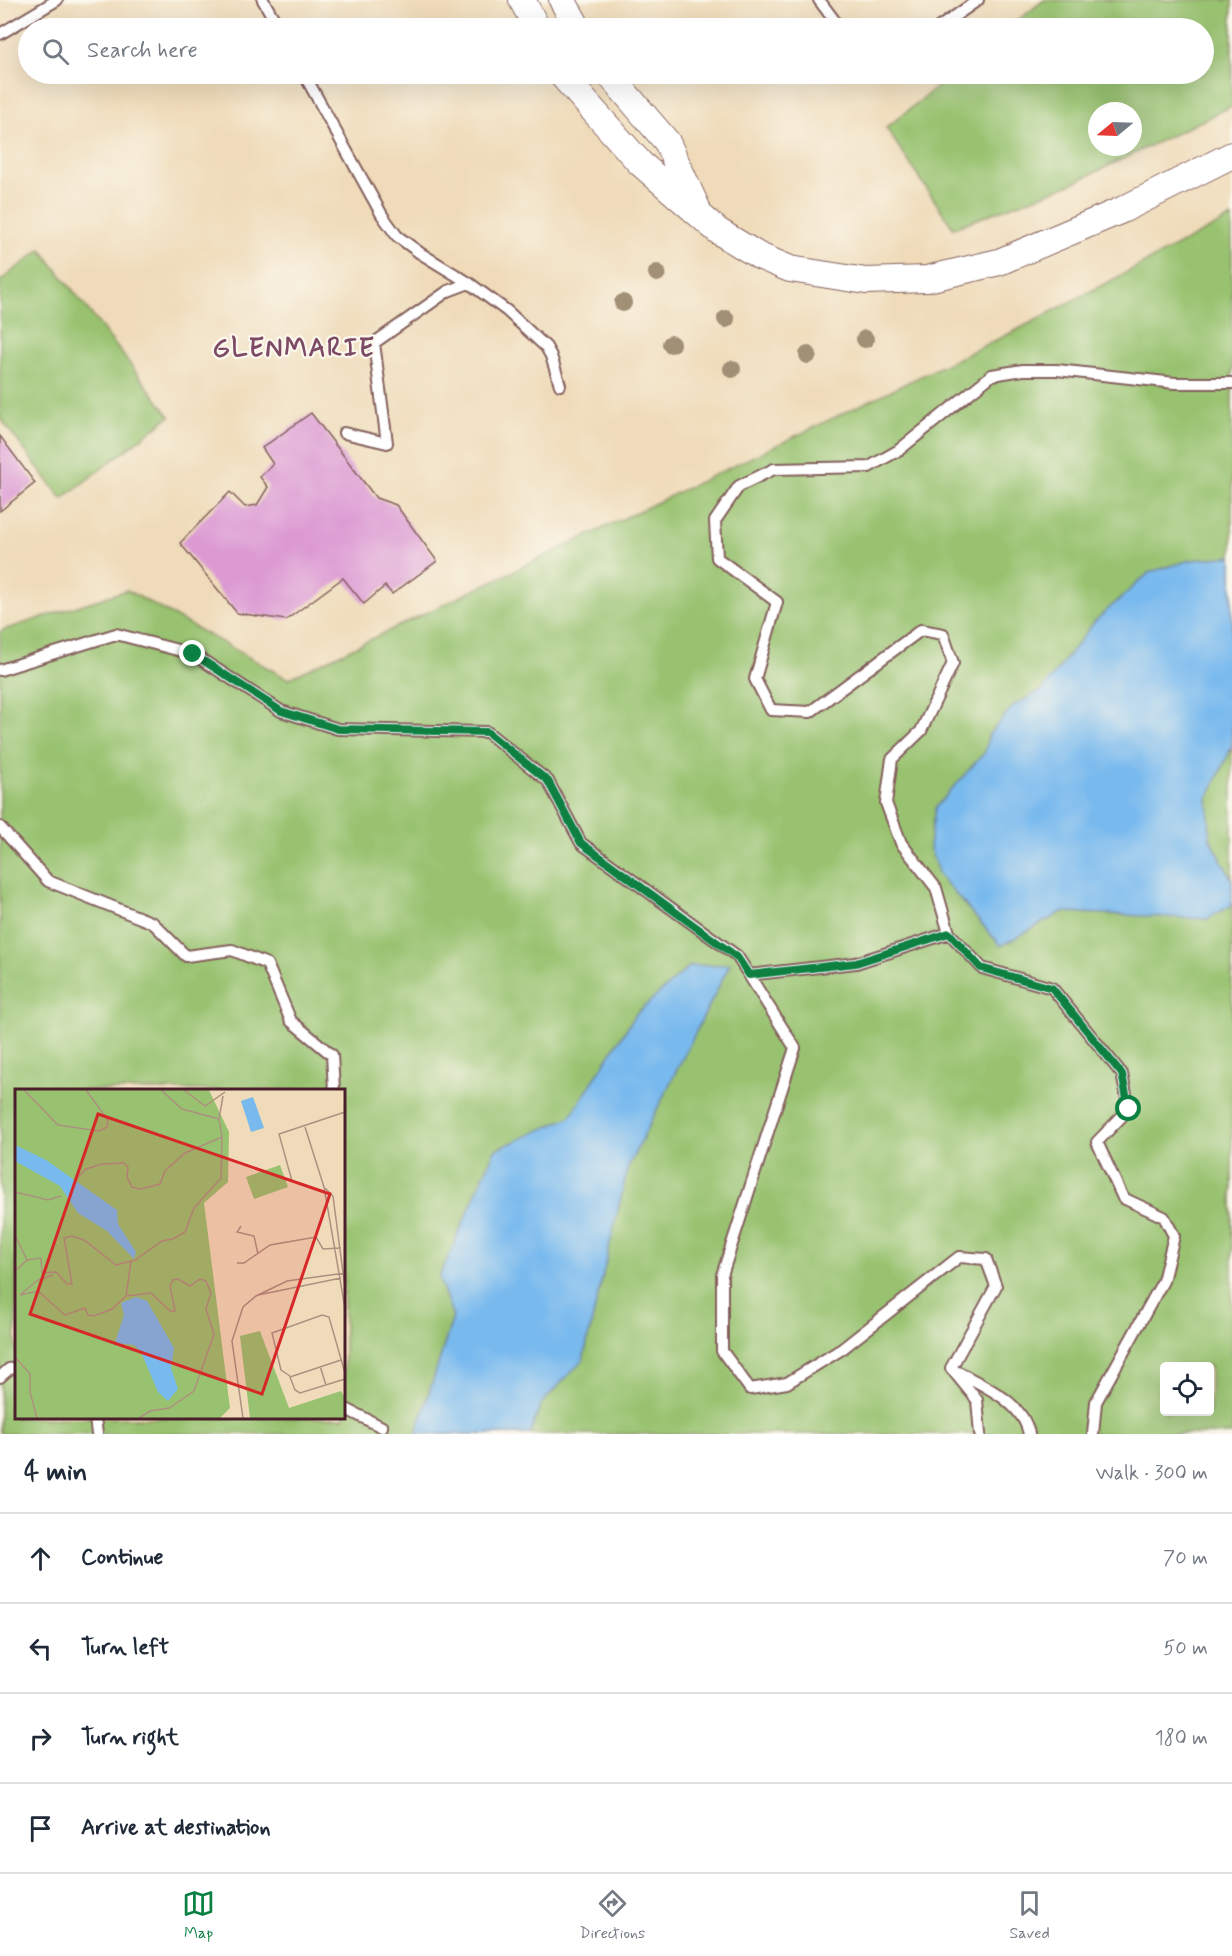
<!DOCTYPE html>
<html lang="en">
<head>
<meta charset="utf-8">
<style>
  body { margin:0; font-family:Mynerve,sans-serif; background:#f6f6f7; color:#1f2937 }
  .controls { position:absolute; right:18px; bottom:18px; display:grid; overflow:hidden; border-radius:6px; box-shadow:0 6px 24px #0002 }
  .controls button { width:54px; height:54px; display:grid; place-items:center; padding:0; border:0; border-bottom:2px solid #e0e1e3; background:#fff; color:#1f2937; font:30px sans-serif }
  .compass { position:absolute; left:1088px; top:102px; width:54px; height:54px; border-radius:50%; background:#fff; box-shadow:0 6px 24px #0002; rotate:251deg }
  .stop { position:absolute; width:18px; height:18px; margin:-14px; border:4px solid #0b8043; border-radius:50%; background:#fff }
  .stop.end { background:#0b8043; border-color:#fff; box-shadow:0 2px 6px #0008 }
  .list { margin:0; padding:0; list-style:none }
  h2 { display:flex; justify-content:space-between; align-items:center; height:78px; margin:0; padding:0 24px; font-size:26px }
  h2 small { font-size:20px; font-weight:400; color:#747a83 }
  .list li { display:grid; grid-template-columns:39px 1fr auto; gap:18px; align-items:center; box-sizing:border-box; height:90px; padding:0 24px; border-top:2px solid #e0e1e3 }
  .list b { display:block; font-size:22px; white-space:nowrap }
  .list em { font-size:20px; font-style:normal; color:#747a83 }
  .icon { flex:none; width:33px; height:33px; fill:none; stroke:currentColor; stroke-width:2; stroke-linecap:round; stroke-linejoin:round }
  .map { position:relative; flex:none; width:1232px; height:1434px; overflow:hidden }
  .search { position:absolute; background:#fff; box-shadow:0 6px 24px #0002; left:18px; right:18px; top:18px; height:66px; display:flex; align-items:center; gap:15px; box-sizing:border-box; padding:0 21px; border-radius:33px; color:#747a83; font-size:22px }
  .sheet { height:438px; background:#fff }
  nav { display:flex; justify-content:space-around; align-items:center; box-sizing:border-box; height:84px; border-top:2px solid #e0e1e3; background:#fff; font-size:16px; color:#747a83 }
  nav a { display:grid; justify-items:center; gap:3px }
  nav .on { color:#0b8043 }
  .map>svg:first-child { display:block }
  .green { fill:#98c26f; stroke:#71704d; stroke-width:1.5; fill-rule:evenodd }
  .water { fill:#79baee; stroke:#626c8c; stroke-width:1.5 }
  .building { fill:#dc9ad3 }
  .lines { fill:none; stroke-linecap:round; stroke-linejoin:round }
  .service-casing { stroke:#84615d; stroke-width:14 }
  .tertiary-casing { stroke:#84615d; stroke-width:28 }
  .service { stroke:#fff; stroke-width:10 }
  .tertiary { stroke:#fff; stroke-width:26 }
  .tree { fill:#a18f76 }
  .route { stroke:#0b8043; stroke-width:8 }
  .labels { text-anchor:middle; stroke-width:4.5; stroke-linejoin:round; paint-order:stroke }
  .district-label { font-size:26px; font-weight:bold; letter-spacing:1.5px; fill:#7d4a66; stroke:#fbf7ec }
  .inset-road { fill:none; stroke:#ad9080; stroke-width:1.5 }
  .view { fill:#d62828; fill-opacity:0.15; stroke:#d62828; stroke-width:3 }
  .inset-edge { fill:none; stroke:#4a1f2b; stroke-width:3 }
</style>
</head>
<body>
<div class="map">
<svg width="1232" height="1434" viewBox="0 0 1232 1434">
  <rect width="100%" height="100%" fill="#fbf7ec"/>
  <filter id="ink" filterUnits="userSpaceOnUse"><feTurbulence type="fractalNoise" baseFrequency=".0167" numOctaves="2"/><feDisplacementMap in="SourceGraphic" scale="12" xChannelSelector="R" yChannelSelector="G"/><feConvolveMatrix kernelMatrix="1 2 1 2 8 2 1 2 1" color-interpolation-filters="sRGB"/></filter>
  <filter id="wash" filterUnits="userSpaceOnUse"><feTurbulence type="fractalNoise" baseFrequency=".008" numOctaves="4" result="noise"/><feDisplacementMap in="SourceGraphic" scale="24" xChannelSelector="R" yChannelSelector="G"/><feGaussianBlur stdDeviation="1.35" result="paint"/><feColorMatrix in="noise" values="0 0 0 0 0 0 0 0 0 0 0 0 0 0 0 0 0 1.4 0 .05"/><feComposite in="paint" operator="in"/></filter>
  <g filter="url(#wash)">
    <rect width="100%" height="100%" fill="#efdbb9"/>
    <path class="green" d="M1044,0H1232V106L1071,184L953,228L886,128L953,74H1204V28H1008ZM1097,111H1133V147H1097Z
      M1232,217V1434H0V631L127,590L288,679L1015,331ZM16,1090H344V1418H16ZM1164,1366H1210V1412H1164Z
      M41,249L170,416L62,499L0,418V281Z"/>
    <path class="water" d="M1232,556V746L1208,798L1210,838L1232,880V905L1207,919L1062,912L1001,946L939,875L929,846L935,808L985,752L989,734L1014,705L1042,690L1095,621L1150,572L1191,560Z
      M730,964L628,1167L583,1360L541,1404L530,1434H416L453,1317L439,1278L495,1150L570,1117L636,1014L690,966Z"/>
    <g id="blocks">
      <path class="building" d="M311,413L376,498L396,505L437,561L392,594L385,586L364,604L343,578L286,620L237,613L180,543L230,492L245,507L257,505L268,487L260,477L273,464L262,448Z
        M0,436L35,483L0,511Z"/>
    </g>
  </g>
  <g filter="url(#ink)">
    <use href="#blocks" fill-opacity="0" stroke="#84615d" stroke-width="1.5"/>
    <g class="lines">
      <g class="service-casing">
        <path id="service" d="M263,0L279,28
          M819,0L840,28
          M938,28L978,0
          M0,34L57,0
          M304,74L382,215L397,236L420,253L469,283L507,311L546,347L551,356L560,385
          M344,433L387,443L374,343L448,291L469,283
          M0,670L116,634L193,654L281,711L338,729L487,732L548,781L581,843L737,956L795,1048L722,1275V1351L750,1389L787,1383L842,1349L959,1257L986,1259L996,1286L951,1368L977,1400L980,1434
          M0,827L48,881L153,923L186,956L232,950L267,964L291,1021L332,1055L334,1090
          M949,933L936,888L901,843L886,803L892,759L921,731L953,663L943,634L921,630L810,712L771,710L755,679L777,602L717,558L715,521L739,486L774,469L869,467L899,450L992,375L1023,370H1057L1175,383H1232
          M749,975L856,963L949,933L982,968L1052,988L1122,1074L1129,1109L1097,1142L1123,1198L1164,1217L1174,1236L1163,1281L1096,1402L1093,1434
          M958,1372C984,1386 1023,1402 1029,1434
          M0,1377L9,1369L16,1368
          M344,1408L382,1427
          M95,1418L97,1434"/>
      </g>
      <g class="tertiary-casing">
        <path id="tertiary" d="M522,0L537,28
          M562,0L578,28
          M561,74L640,163L718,231L759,256L790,269L866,281L927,279L999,262L1122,210L1232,155
          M609,74L667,142L697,208"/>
      </g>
      <use href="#service" class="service"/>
      <use href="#tertiary" class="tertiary"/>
    </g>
    <g class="tree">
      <circle cx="657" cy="273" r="9"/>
      <circle cx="623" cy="303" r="9"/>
      <circle cx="726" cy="319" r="9"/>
      <circle cx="865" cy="339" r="9"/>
      <circle cx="671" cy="344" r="9"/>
      <circle cx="808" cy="355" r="9"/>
      <circle cx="732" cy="369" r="9"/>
    </g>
  </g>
  <g class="lines" filter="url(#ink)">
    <path class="route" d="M193,654L281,711L338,729L487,732L548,781L581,843L737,957L749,975L856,963L949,933L981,968L1052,988L1122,1074L1129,1109"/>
  </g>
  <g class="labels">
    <g class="district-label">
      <text x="294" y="356">GLENMARIE</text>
    </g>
  </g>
  <g transform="translate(15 1089)">
    <rect width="330" height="330" fill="#efdbb9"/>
    <path d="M0,1H194L214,43L213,93L189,114L215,319L205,329H0ZM265,76L273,98L239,110L231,88ZM245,242L274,319L326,302L330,309V329H235L225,247Z" fill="#98c26f"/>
    <path d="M238,8L249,39L236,43L226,12ZM0,56L31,71L102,121L103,135L121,163L119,170L92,142L63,124L45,97L0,72ZM121,208L132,212L159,259L156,279L163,300L153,312L143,303L126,263L119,256L100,254L109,226L106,214Z" fill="#79baee"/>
    <path class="inset-road" d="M9,1L43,36L84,42L92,38L93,31L71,1M146,1L167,20L204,30M169,1L190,17L210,3M290,38L309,98L330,219M207,48L204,30L208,7M277,92L264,45L330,23M310,99L318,107L330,199M0,103L33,111L46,107M226,137L222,143L239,147L243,165M0,146L12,171L0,182M12,171L26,169L27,184L41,183L52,195H57L49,149L57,147L69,151L101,176L120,171L147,152L158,150L170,143L179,119L206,89L207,48L170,64L150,82L145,95L126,100L117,98L112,88L113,78L109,74L87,75L71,80L63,88M222,174H229L255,156L301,148L308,160L326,159M38,186L23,191L5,206L23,202L50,226L70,219L73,226L79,227L97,220L111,207L116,172M243,206L326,189M111,207L136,204L155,222H160L155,197L158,191L163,190L175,197L185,190L191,192L196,204L191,220L199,245L179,302L154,319L135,322L124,329M0,268L15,285V303L22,329M326,271L275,288L280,301L285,304L330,290M305,277L311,296M275,287L266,281L257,244L307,226L314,228L330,284M228,329L217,252L228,218L241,207L272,192L330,184"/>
    <path class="view" d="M83,25L315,105L247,305L15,225Z"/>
    <rect width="330" height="330" class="inset-edge"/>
  </g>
</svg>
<div class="controls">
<button><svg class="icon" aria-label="locate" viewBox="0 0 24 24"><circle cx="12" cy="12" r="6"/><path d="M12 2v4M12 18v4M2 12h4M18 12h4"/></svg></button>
</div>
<svg class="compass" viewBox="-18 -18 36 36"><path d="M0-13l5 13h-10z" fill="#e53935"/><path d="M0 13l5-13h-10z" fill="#747a83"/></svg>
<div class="stop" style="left:1129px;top:1109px"></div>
<div class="stop end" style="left:193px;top:654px"></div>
<div class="search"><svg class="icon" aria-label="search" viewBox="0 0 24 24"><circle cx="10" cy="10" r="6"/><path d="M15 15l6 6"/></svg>Search here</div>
</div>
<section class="sheet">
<h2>4 min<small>Walk · 300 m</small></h2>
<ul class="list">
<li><svg class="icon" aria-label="ahead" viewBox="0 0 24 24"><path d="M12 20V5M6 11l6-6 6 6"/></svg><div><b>Continue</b></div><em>70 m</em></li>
<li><svg class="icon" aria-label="left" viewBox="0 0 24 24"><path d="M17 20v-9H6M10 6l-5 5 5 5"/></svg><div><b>Turn left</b></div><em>50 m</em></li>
<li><svg class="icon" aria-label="right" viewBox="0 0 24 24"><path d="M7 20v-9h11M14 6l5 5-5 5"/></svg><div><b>Turn right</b></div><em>180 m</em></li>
<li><svg class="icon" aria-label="arrive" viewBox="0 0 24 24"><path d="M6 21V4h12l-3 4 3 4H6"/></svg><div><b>Arrive at destination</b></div></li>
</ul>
</section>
<nav>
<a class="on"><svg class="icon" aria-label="map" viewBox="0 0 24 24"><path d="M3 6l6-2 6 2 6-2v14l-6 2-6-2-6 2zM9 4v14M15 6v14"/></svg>Map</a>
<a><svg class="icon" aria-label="directions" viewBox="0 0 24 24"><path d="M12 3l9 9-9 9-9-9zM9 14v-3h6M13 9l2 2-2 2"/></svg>Directions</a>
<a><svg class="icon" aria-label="saved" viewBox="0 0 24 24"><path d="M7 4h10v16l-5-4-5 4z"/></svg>Saved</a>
</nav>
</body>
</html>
